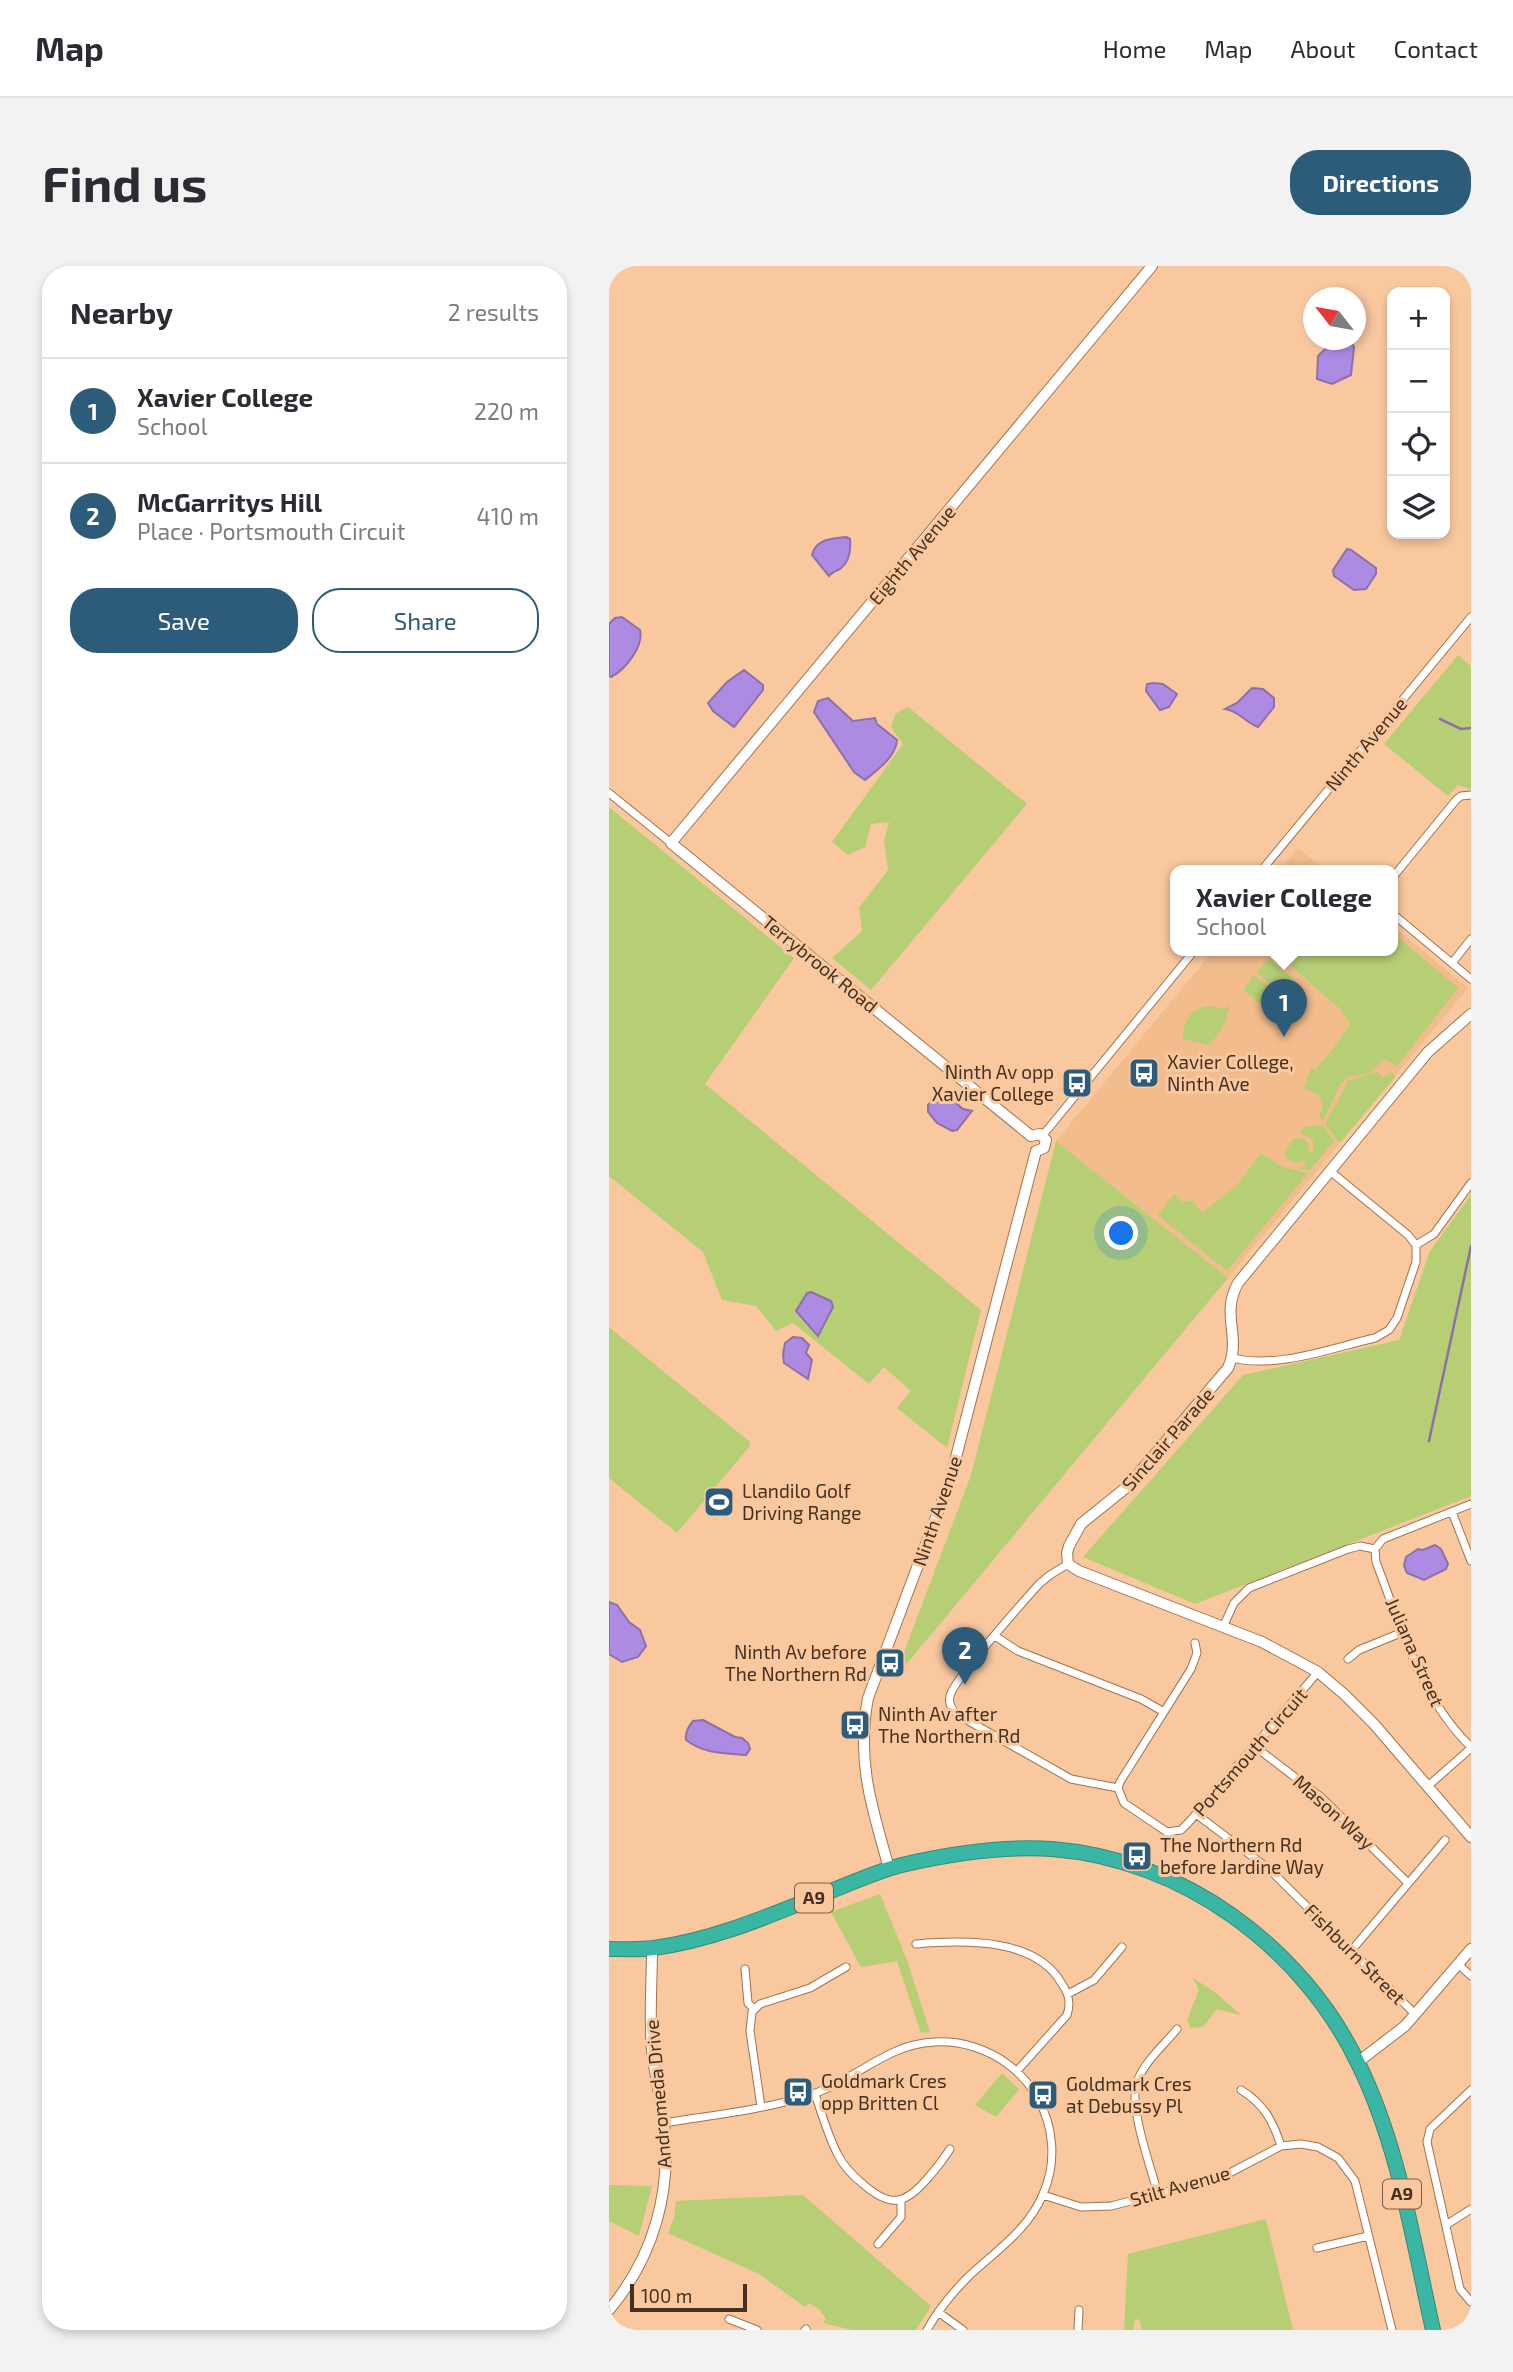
<!DOCTYPE html>
<html lang="en">
<head>
<meta charset="utf-8">
<style>
  body { margin:0; font-family:"Exo 2",sans-serif; background:#f2f2f3; color:#2b2b33 }
  .controls { position:absolute; right:21px; top:21px; display:grid; overflow:hidden; border-radius:14px; box-shadow:0 4px 10px #0003 }
  .controls button { width:63px; height:63px; display:grid; place-items:center; padding:0; border:0; border-bottom:2px solid #e1e1e2; background:#fff; color:#2b2b33; font:35px sans-serif }
  .compass { position:absolute; left:694px; top:21px; width:63px; height:63px; border-radius:50%; background:#fff; box-shadow:0 4px 10px #0003; rotate:301deg }
  .scale { position:absolute; left:21px; bottom:18px; width:117px; box-sizing:border-box; padding-left:7px; border:4px solid #453121; border-top:0; font-size:19px; line-height:24px; white-space:nowrap; color:#453121; -webkit-text-stroke:5px #f9c89f; paint-order:stroke }
  .you { position:absolute; left:513px; top:968px; width:24px; height:24px; margin:-18px; border:5px solid #fff; border-radius:50%; background:#1a73e8; box-shadow:0 0 0 10px #1a73e833 }
  .badge { display:grid; place-items:center; width:46px; height:46px; border-radius:50%; background:#2d5b7a; color:#fff; font-size:23px; font-weight:700 }
  .pin { position:absolute; translate:-50% -58px; filter:drop-shadow(0 2px 4px #0008) }
  .pin::after { content:''; position:absolute; top:37px; width:24px; height:21px; background:inherit; clip-path:polygon(0 0,100% 0,50% 100%) }
  .popup { position:absolute; left:561px; top:599px; width:228px; height:91px; box-sizing:border-box; display:grid; place-content:center; border-radius:14px; background:#fff; filter:drop-shadow(0 2px 5px #0005); font-size:23px; white-space:nowrap; color:#7c7c81 }
  .popup b { font-size:26px; color:#2b2b33 }
  .popup::after { content:''; position:absolute; left:50%; top:100%; margin-left:-14px; border:14px solid transparent; border-top-color:#fff }
  .list { margin:0; padding:0; list-style:none }
  h2 { display:flex; justify-content:space-between; align-items:center; height:91px; margin:0; padding:0 28px; font-size:30px }
  h2 small { font-size:23px; font-weight:400; color:#7c7c81 }
  .list li { display:grid; grid-template-columns:46px 1fr auto; gap:21px; align-items:center; box-sizing:border-box; height:105px; padding:0 28px; border-top:2px solid #e1e1e2 }
  .list b { display:block; font-size:26px; white-space:nowrap }
  .list p { margin:0; font-size:23px; white-space:nowrap; color:#7c7c81 }
  .list em { font-size:23px; font-style:normal; color:#7c7c81 }
  .actions { display:flex; gap:14px; padding:21px 28px }
  .actions a { flex:1; padding:16px 0; border:2px solid #2d5b7a; border-radius:28px; text-align:center; font-size:24px; color:#2d5b7a }
  .actions .main { background:#2d5b7a; color:#fff }
  .icon { flex:none; width:38px; height:38px; fill:none; stroke:currentColor; stroke-width:2; stroke-linecap:round; stroke-linejoin:round }
  .map { position:relative; flex:none; width:862px; height:2064px; overflow:hidden; border-radius:28px }
  header { display:flex; align-items:center; gap:42px; box-sizing:border-box; height:98px; padding:0 35px; background:#fff; border-bottom:2px solid #e1e1e2 }
  header strong { font-size:33px }
  nav { display:flex; gap:38px; margin-inline-start:auto; font-size:24px }
  .intro { display:flex; align-items:center; justify-content:space-between; box-sizing:border-box; height:168px; padding:0 42px }
  h1 { margin:0; font-size:49px }
  .button { padding:18px 32px; border-radius:28px; background:#2d5b7a; color:#fff; font-size:24px; font-weight:700 }
  main { display:flex; gap:42px; padding:0 42px }
  aside { flex:1; background:#fff; border-radius:28px; box-shadow:0 4px 10px #0003 }
  .map>svg:first-child { display:block }
  .built { fill:#f2bc8d }
  .green { fill:#b6ce74 }
  .water { fill:#ae8be3; stroke:#8e70a9; stroke-width:2 }
  .lines { fill:none; stroke-linecap:round; stroke-linejoin:round }
  .stream { stroke:#8e70a9; stroke-width:2.5 }
  .street-casing { stroke:#a0744e; stroke-width:9 }
  .secondary-casing { stroke:#a0744e; stroke-width:12 }
  .highway-casing { stroke:#3d8776; stroke-width:16 }
  .street { stroke:#fff; stroke-width:7 }
  .secondary { stroke:#fff; stroke-width:10 }
  .highway { stroke:#39b6a4; stroke-width:14 }
  .labels { text-anchor:middle; stroke-width:6; stroke-linejoin:round; paint-order:stroke }
  .shield { fill:#f9c89f; stroke:#7b5e47; stroke-width:2 }
  .shield-label { font-size:18px; font-weight:bold; fill:#453121 }
  .street-label { font-size:19px; fill:#453121; stroke:#f9c89f }
  .poi-label { font-size:19px; fill:#453121; stroke:#f9c89f; text-anchor:start }
</style>
</head>
<body>
<header>
<strong>Map</strong>
<nav><a>Home</a><a>Map</a><a>About</a><a>Contact</a></nav>
</header>
<div class="intro"><h1>Find us</h1><a class="button">Directions</a></div>
<main>
<aside>
<h2>Nearby<small>2 results</small></h2>
<ul class="list">
<li><span class="badge">1</span><div><b>Xavier College</b><p>School</p></div><em>220 m</em></li>
<li><span class="badge">2</span><div><b>McGarritys Hill</b><p>Place · Portsmouth Circuit</p></div><em>410 m</em></li>
</ul>
<div class="actions"><a class="main">Save</a><a>Share</a></div>
</aside>
<div class="map">
<svg width="862" height="2064" viewBox="0 0 862 2064">
  <rect width="100%" height="100%" fill="#f9c89f"/>
  <path class="built" d="M689,582L717,605H670Z
    M784,660L859,722L619,1012L447,875L604,685H784Z"/>
  <path class="green" d="M849,389L862,400V523L849,519L839,530L775,478Z
    M299,441L418,538L262,724L223,692L253,665L250,642L279,604L275,575L280,556L262,558L256,581L239,589L223,576L294,478L282,461L286,448Z
    M0,541L185,692L96,818L372,1044L338,1182L288,1142L302,1125L275,1101L260,1118L184,1057L167,1065L147,1040L113,1034L94,986L0,910Z
    M784,667L849,722L788,800L775,793L760,808L741,810L732,817L714,855L710,849L714,842L711,830L695,822L702,802L706,803L724,783L741,758L731,743L665,685H784Z
    M660,692L687,715L675,730L648,707Z
    M645,709L673,732L661,746L634,724Z
    M602,740L613,743L621,740C617,755 612,769 599,779L574,773C574,754 582,741 602,740Z
    M768,806L775,812L781,806L787,810L731,877L716,858L739,815Z
    M714,859L725,875L701,904L690,903L697,898L695,894L687,897L677,892L676,887L684,873L694,872L699,876L700,885L704,886V874L692,867L694,861Z
    M447,875L619,1012L285,1413L362,1209Z
    M652,888L674,901L699,907L618,1005L549,949L565,928L574,936L583,934L593,947L628,919Z
    M862,929V1230L586,1338L474,1291L634,1109L790,1074L821,985Z
    M0,1061L141,1176L140,1181L68,1267L0,1212Z
    M271,1628L298,1694L321,1766L312,1767L288,1695L252,1701L222,1646Z
    M584,1712L607,1727L632,1749L608,1743L594,1761L582,1762L578,1754L590,1724Z
    M393,1807L410,1823L387,1851L366,1839Z
    M0,1919L43,1920L30,1970L0,1955Z
    M194,1929L322,2040L307,2064H243L214,2057L217,2053L211,2044L200,2037L196,2041L150,2008L59,1967L65,1952L67,1935Z
    M657,1953L684,2064H533L530,2053L526,2054L524,2064H515L519,1988Z"/>
  <path class="water" d="M725,74H741L745,81L742,109L723,118L708,113L709,90Z
    M237,271L241,273C242,284 241,296 231,303C227,305 223,306 220,310L203,289C207,273 222,273 237,271Z
    M738,283L742,284L767,302V308L757,323L745,324L725,310L724,304Z
    M13,351L31,364C35,380 16,404 2,411L0,410V358L6,352Z
    M135,404L154,419V424L125,461L104,445L99,437L118,416Z
    M544,417L554,418L568,428L560,441L551,444L537,425L538,418Z
    M643,422L654,423L665,432V441L649,461C636,456 630,445 616,443L628,437Z
    M219,432L244,455L266,452L268,458L288,474C287,491 268,504 256,514L245,506L205,446L209,435Z
    M332,824L354,843L363,845L348,864L343,865L328,857L319,846V839Z
    M202,1026L222,1035L224,1041L209,1070L187,1045L198,1027Z
    M184,1071L193,1072L200,1079L197,1087L203,1094L199,1113L175,1097L174,1088L176,1077Z
    M826,1279L832,1283L839,1298L837,1303L815,1314L798,1307L795,1300L797,1291L809,1283L814,1284Z
    M0,1336L8,1339L20,1356L31,1364L37,1380L29,1391L13,1396L0,1388Z
    M94,1454L126,1471L133,1472L139,1477L141,1483L137,1489C116,1487 95,1488 77,1474C76,1467 79,1461 84,1455Z"/>
  <g class="lines">
    <path class="stream" d="M831,453L852,463L862,462
      M820,1175L862,980"/>
    <g class="street-casing">
      <path id="street" d="M0,527L62,577
        M652,605L862,351
        M784,611L847,534L852,530L862,529
        M784,648L862,713
        M843,697L862,673
        M434,869L585,685
        M807,979L825,968L862,917
        M624,1092C668,1103 722,1082 766,1072L780,1064L788,1052L807,996V979L799,969L721,905
        M843,1246L862,1295
        M766,1283L767,1296C792,1360 811,1432 862,1481
        M459,1298L441,1309L430,1318C415,1335 344,1414 341,1430C339,1438 343,1444 349,1449L462,1513L509,1522L515,1537L558,1566L572,1564L580,1556L709,1406
        M614,1361L625,1337L640,1322L739,1283L751,1280L766,1283L774,1273L862,1238
        M386,1370L409,1385L532,1433L555,1446
        M739,1393L750,1384L794,1366
        M645,1480L712,1531L799,1617
        M819,1520L862,1482
        M509,1522L511,1516L582,1403L588,1387L586,1377
        M587,1548L660,1603L806,1748
        M307,1678C353,1674 427,1671 453,1718C460,1728 462,1737 458,1749L408,1805
        M742,1685L836,1574
        M849,1698L862,1710
        M136,1703L139,1737L145,1743
        M459,1728L485,1714L513,1681
        M632,1824C655,1838 664,1855 672,1880
        M862,1824L821,1863L818,1876L851,2023L862,2036
        M206,1828C213,1848 219,1870 229,1889C235,1901 244,1910 254,1918C280,1941 295,1940 318,1913C326,1904 334,1894 341,1883
        M152,1841L141,1765L143,1746L151,1738L201,1722L237,1701
        M55,1857C104,1849 154,1844 201,1829C232,1819 256,1799 285,1786C337,1762 400,1782 428,1831C445,1860 448,1897 434,1928C420,1963 387,1985 360,2010C344,2026 329,2044 318,2064
        M549,1928C542,1902 519,1839 528,1816C535,1796 555,1779 568,1763
        M434,1929L472,1941L502,1940L611,1912L672,1880L692,1878L709,1881L729,1892L746,1915L783,2064
        M837,1959L862,1943
        M269,1978L292,1951V1934
        M708,1982L759,1970
        M329,2046L354,2064
        M120,2053L148,2064
        M196,2064L197,2063
        M469,2064L470,2044"/>
    </g>
    <g class="secondary-casing">
      <path id="secondary" d="M862,748L819,786L629,1017C611,1050 633,1070 619,1102L519,1220L472,1258L460,1280L458,1287L459,1298L470,1305L653,1376L709,1406L736,1429L765,1458L862,1571
        M422,870L62,577L543,0
        M422,870L431,868L437,874L435,882L427,885
        M280,1602C263,1542 247,1495 259,1432L341,1214L427,885
        M749,1796L796,1760L862,1683
        M0,2044C44,1992 63,1926 55,1859C52,1834 46,1810 43,1785C40,1751 43,1716 43,1682"/>
    </g>
    <g class="highway-casing">
      <path id="highway" d="M0,1683C15,1683 31,1684 45,1682C105,1674 162,1649 217,1627C243,1617 270,1604 297,1598C345,1587 394,1580 443,1583C574,1593 693,1681 749,1797C790,1880 804,1975 824,2064"/>
    </g>
    <use href="#street" class="street"/>
    <use href="#secondary" class="secondary"/>
    <use href="#highway" class="highway"/>
  </g>
  <defs>
    <g id="bus-square" transform="scale(1.575)"><rect x="-9" y="-9" width="18" height="18" rx="4" fill="#2d5b7a" stroke="#f9c89f"/><path d="M-5-6H5V4H4V6H2V4H-2V6H-4V4H-5ZM-3.5-4V0h7V-4ZM-3.5 1.2v1.5H-2V1.2ZM2 1.2v1.5H3.5V1.2Z" fill="#fff"/></g>
    <g id="stadium-square" transform="scale(1.575)"><rect x="-9" y="-9" width="18" height="18" rx="4" fill="#2d5b7a" stroke="#f9c89f"/><path d="M0-5a6.5 5 0 1 0 0 10a6.5 5 0 1 0 0-10ZM-3.5-1.8h7v3.6h-7Z" fill="#fff"/></g>
  </defs>
  <g fill-rule="evenodd">
    <use href="#bus-square" x="535" y="807"/>
    <use href="#bus-square" x="468" y="817"/>
    <use href="#stadium-square" x="110" y="1236"/>
    <use href="#bus-square" x="281" y="1397"/>
    <use href="#bus-square" x="246" y="1459"/>
    <use href="#bus-square" x="528" y="1590"/>
    <use href="#bus-square" x="189" y="1826"/>
    <use href="#bus-square" x="434" y="1829"/>
  </g>
  <g class="labels">
    <g class="shield">
      <rect x="186" y="1617.5" width="38" height="29" rx="5"/>
      <rect x="774" y="1913.5" width="38" height="29" rx="5"/>
    </g>
    <g class="shield-label">
      <text x="205" y="1638">A9</text>
      <text x="793" y="1934">A9</text>
    </g>
    <g class="street-label">
      <text transform="translate(303 289) rotate(-50)" y="7">Eighth Avenue</text>
      <text transform="translate(757 478) rotate(-50)" y="7">Ninth Avenue</text>
      <text transform="translate(211 698) rotate(39)" y="7">Terrybrook Road</text>
      <text transform="translate(559 1173) rotate(-49)" y="7">Sinclair Parade</text>
      <text transform="translate(328 1245) rotate(-71)" y="7">Ninth Avenue</text>
      <text transform="translate(806 1386) rotate(66)" y="7">Juliana Street</text>
      <text transform="translate(641 1486) rotate(-49)" y="7">Portsmouth Circuit</text>
      <text transform="translate(725 1546) rotate(42)" y="7">Mason Way</text>
      <text transform="translate(746 1688) rotate(45)" y="7">Fishburn Street</text>
      <text transform="translate(49 1828) rotate(-95)" y="7">Andromeda Drive</text>
      <text transform="translate(571 1920) rotate(-16)" y="7">Stilt Avenue</text>
    </g>
    <g class="poi-label">
      <text x="558" y="803">Xavier College,<tspan x="558" dy="22">Ninth Ave</tspan></text>
      <text x="445" y="813" text-anchor="end">Ninth Av opp<tspan x="445" dy="22">Xavier College</tspan></text>
      <text x="133" y="1232">Llandilo Golf<tspan x="133" dy="22">Driving Range</tspan></text>
      <text x="258" y="1393" text-anchor="end">Ninth Av before<tspan x="258" dy="22">The Northern Rd</tspan></text>
      <text x="269" y="1455">Ninth Av after<tspan x="269" dy="22">The Northern Rd</tspan></text>
      <text x="551" y="1586">The Northern Rd<tspan x="551" dy="22">before Jardine Way</tspan></text>
      <text x="212" y="1822">Goldmark Cres<tspan x="212" dy="22">opp Britten Cl</tspan></text>
      <text x="457" y="1825">Goldmark Cres<tspan x="457" dy="22">at Debussy Pl</tspan></text>
    </g>
  </g>
</svg>
<div class="controls">
<button>+</button>
<button>−</button>
<button><svg class="icon" aria-label="locate" viewBox="0 0 24 24"><circle cx="12" cy="12" r="6"/><path d="M12 2v4M12 18v4M2 12h4M18 12h4"/></svg></button>
<button><svg class="icon" aria-label="layers" viewBox="0 0 24 24"><path d="M12 4l9 5-9 5-9-5zM3 14l9 5 9-5"/></svg></button>
</div>
<svg class="compass" viewBox="-18 -18 36 36"><path d="M0-13l5 13h-10z" fill="#e53935"/><path d="M0 13l5-13h-10z" fill="#7c7c81"/></svg>
<div class="scale">100 m</div>
<div class="you"></div>
<div class="pin badge" style="left:675px;top:771px">1</div>
<div class="popup"><b>Xavier College</b>School</div>
<div class="pin badge" style="left:356px;top:1419px">2</div>
</div>
</main>
</body>
</html>
